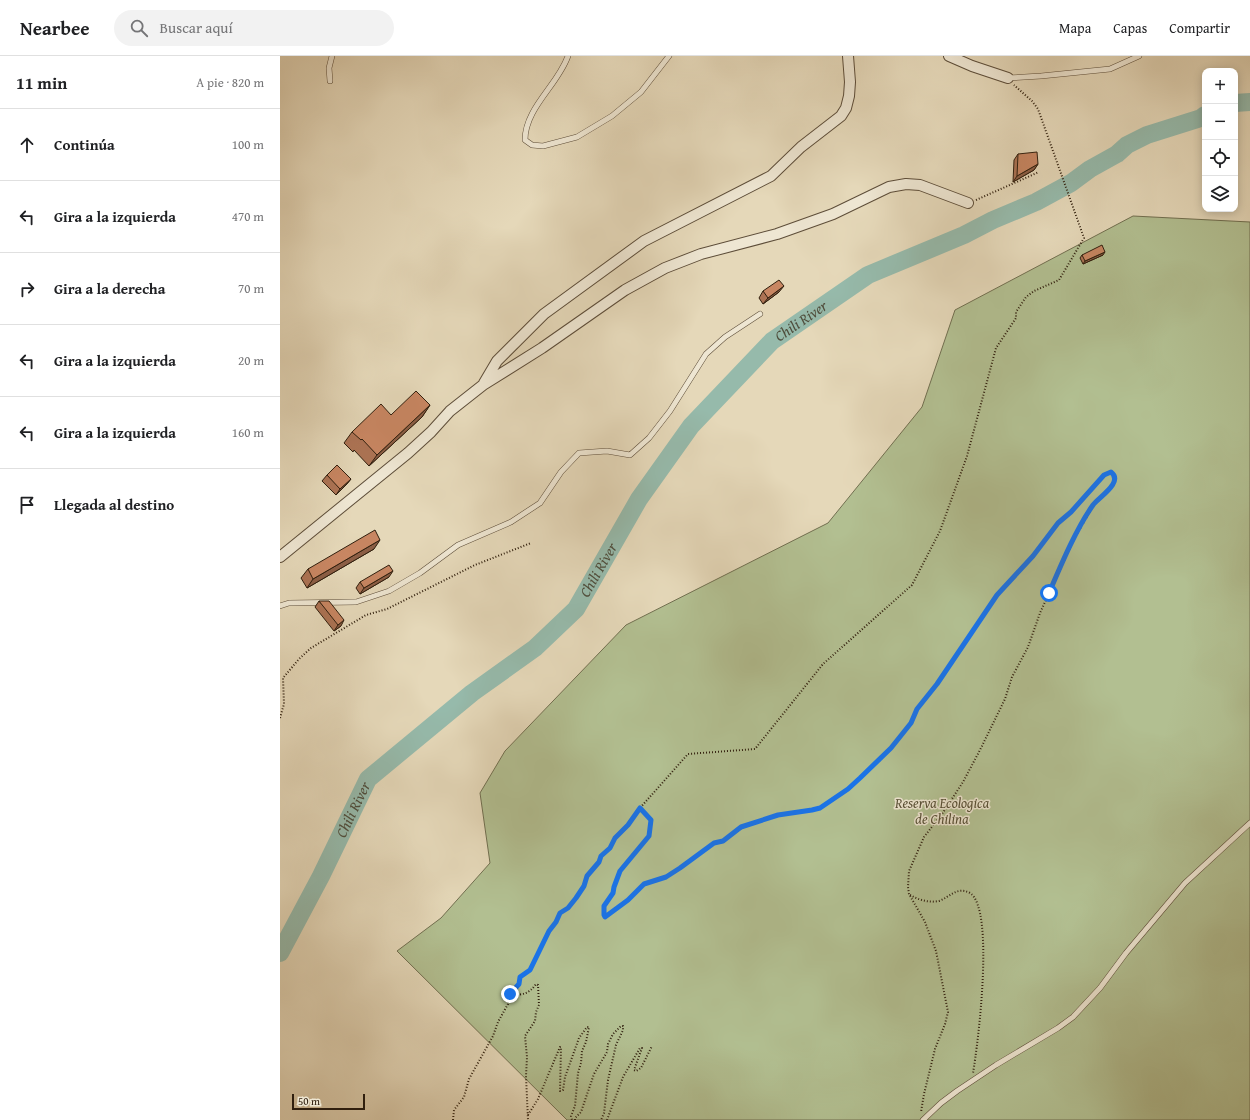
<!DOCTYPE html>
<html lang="es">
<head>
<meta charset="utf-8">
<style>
  body { margin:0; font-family:"Gentium Book Plus",serif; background:#f2f2f2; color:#202124 }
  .controls { position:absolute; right:12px; top:12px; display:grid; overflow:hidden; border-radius:8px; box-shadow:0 2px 10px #0003 }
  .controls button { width:36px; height:36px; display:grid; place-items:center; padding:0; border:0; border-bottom:1px solid #e0e0e0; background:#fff; color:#202124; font:20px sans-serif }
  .scale { position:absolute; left:12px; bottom:10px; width:73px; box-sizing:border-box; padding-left:4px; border:2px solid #301f0e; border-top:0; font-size:11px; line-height:14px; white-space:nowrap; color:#301f0e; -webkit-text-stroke:3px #eee6d2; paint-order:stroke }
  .stop { position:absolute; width:12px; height:12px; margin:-9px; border:3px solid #1a73e8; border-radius:50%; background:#fff }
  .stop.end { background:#1a73e8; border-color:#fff; box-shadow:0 1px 4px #0008 }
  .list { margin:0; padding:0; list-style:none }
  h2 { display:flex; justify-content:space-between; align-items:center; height:52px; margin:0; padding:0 16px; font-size:17px }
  h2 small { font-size:13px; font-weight:400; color:#757577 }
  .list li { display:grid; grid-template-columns:26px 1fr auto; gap:12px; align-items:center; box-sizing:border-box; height:72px; padding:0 16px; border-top:1px solid #e0e0e0 }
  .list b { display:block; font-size:15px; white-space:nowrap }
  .list em { font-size:13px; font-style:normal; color:#757577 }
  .icon { flex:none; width:22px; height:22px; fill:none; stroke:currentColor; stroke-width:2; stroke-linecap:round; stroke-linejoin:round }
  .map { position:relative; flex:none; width:970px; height:1064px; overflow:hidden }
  header { display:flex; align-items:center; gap:24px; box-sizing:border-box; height:56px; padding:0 20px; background:#fff; border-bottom:1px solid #e0e0e0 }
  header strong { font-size:19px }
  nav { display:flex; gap:22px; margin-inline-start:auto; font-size:14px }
  .search { width:280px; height:36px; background:#f2f2f2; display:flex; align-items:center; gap:10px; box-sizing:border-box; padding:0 14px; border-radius:22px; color:#757577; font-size:15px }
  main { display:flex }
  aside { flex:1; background:#fff }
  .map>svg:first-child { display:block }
  .green { fill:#b2bf91; stroke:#716f50 }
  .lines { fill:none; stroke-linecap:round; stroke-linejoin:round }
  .river { stroke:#96baab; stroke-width:18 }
  .service-casing { stroke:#5d4d39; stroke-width:6 }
  .minor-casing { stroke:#5d4d39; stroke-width:12 }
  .path { stroke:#301f0e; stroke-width:2; stroke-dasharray:1 2; stroke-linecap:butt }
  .service { stroke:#eee6d2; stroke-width:5 }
  .minor { stroke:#eee6d2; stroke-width:10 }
  .wall { fill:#ac7354; stroke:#301f0e }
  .shaded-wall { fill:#8c5e45; stroke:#301f0e }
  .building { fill:#c88662; stroke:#301f0e }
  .route { stroke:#1a73e8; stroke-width:5 }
  .labels { text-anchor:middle; stroke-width:3; stroke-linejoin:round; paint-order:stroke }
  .park-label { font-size:14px; font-style:italic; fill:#574f35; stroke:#eee6d2 }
  .water-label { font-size:15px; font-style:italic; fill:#4f4e3d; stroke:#eee6d2 }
</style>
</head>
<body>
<header>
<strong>Nearbee</strong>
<div class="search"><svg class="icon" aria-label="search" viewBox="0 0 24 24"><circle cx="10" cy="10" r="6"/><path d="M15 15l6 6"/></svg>Buscar aquí</div>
<nav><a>Mapa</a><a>Capas</a><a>Compartir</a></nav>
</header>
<main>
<aside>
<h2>11 min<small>A pie · 820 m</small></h2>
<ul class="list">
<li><svg class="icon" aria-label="ahead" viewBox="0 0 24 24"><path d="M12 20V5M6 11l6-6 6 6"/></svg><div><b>Continúa</b></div><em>100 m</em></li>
<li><svg class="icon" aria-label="left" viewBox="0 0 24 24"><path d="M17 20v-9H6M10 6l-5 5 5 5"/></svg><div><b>Gira a la izquierda</b></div><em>470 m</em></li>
<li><svg class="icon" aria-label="right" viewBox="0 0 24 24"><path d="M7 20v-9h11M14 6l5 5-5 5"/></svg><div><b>Gira a la derecha</b></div><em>70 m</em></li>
<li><svg class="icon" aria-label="left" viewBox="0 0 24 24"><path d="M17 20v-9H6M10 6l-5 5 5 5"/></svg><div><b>Gira a la izquierda</b></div><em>20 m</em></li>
<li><svg class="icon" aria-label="left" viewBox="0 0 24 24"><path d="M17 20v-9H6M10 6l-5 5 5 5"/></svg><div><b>Gira a la izquierda</b></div><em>160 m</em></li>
<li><svg class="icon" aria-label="arrive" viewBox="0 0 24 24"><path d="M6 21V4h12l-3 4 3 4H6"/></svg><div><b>Llegada al destino</b></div></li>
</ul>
</aside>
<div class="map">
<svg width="970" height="1064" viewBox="0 0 970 1064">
  <rect width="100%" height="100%" fill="#e5d8b9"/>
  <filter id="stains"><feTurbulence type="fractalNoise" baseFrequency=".005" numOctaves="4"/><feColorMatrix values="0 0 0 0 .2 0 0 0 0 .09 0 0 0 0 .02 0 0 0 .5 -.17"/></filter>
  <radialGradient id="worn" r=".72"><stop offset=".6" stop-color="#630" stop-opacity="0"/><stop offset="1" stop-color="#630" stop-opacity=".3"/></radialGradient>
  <path class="green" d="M853,160L970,166V1064H287L117,895L161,862L210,807L200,737L225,695L346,569L548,467L642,351L675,254Z"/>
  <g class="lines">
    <g class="river">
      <path d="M955,47L970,46"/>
      <path id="s1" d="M0,897L41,820L88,723L192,637L255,592L296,553L359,443L411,370L492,285L588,219L684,179L713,164L756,146L791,127L810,113L837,98L847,89L867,79L921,62L925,59"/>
    </g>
    <g class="service-casing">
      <path id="service" d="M288,0C278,29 245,52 245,84L252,89L263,90L297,81L332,60L361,36L389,0
        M728,22L761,20L830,13L859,0
        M50,25L49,12L52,0
        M0,550L9,547L76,546L109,535L140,517L178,489L231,466L260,447L281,416L299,397L327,395L350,399L369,382L390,355L426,298L445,281L480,258
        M643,1064L661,1047L677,1035L716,1009L778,972L793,961L820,932L846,897L905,827L970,767"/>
    </g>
    <g class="minor-casing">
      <path id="minor" d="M669,0L692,10L728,22
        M204,327L217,305L264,258L364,185L491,120L521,91L561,60L566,52L569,40L570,26L568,0
        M0,501L128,397L151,376L170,355L203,329L262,292L345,234L385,212L421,198L497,178L553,158L609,131L626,128L640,129L688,147"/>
    </g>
    <path class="path" d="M696,144L759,116
      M0,662L4,648L3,622L19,603L31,592L86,559L107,553L195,509L251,487
      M360,752L371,764L369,779L340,815L334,831L333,837L324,850V859L325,861L348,844L364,828L386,821L434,787L443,785L466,769L498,759L531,754L540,752L568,733L600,704L611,692L631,667L637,653L657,628L717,539L753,500L778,467L791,456L824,419L831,416L835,422L834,427L815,447L795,481L760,557L748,591L732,621L725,643L700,694L683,726L662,758L644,781L629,815L628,831L629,838L645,866L656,895L668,956L665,968L655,993L644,1038L641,1056
      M630,839C639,844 649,847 659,845C670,841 677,830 690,837C715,853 698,988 693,1017
      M231,938C242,940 250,937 256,928L258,929L259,949L256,956L255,965L245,980L247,1001L246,1020L248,1064
      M248,1059L258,1043L280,991H281L280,1035L283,1034L285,1021L299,982L307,971H309L306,986L302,995L301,1007L298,1017L295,1050L291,1060L292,1064
      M173,1064L174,1054L184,1041L189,1023L213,980L218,966L228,948L230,938L239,928L240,921L250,914L269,875L276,866L280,857L288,852L295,843L304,830L307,820L319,806L321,800L330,792L335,782L348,769L360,752L408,698L475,693L543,608L632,529L660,475L687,400L716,292L736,262V256L746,241L754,235L779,224L804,182L758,53L752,45L734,29
      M295,1064V1062L301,1056L314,1018L327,996L328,988L333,978L341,970H343V974L336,989L328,1024L324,1057L321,1064
      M327,1064L343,1021L360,992H362L354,1014L356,1015L361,1012L372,990"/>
    <use href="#service" class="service"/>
    <use href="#minor" class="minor"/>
  </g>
  <path class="wall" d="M738,98L758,108L754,114L733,126L734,104Z
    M802,199H823L803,208L800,202Z
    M483,235L499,236L483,248L479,242Z
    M150,349L142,361L89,410L74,394L73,396L64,387L72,376L111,359Z
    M47,419L71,423L66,429L56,439L42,425Z
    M94,493L27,532L21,522L28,513Z
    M109,521L80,538L76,532L80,526Z
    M39,545L61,570L54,575L35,551Z"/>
  <path class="shaded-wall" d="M758,108L754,114L733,126L737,120Z
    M825,196L823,199L803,208L805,205Z
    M504,230L499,236L483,248L488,242Z
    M150,349L142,361L89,410L97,399Z
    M71,423L66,429L56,439L60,433Z
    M100,484L94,493L27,532L33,523Z
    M113,515L109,521L80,538L84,532Z
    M64,564L61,570L54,575L58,569Z"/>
  <path class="building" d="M757,96L758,108L737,120L738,98Z
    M822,189L825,196L805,205L802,199Z
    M499,224L504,230L488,242L483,235Z
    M136,335L150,349L97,399L82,383L81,384L72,376L101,348L111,359Z
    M57,409L71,423L60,433L47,419Z
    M95,474L100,484L33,523L28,513Z
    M109,509L113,515L84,532L80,526Z
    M39,545H49L64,564L58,569Z"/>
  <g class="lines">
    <path class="route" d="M230,938L239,928L240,921L250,914L269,875L276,866L280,857L288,852L296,842L304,830L307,820L319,806L321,800L330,792L335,782L348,769L360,752L371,764L369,780L340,815L334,831L333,837L324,850V859L325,861L348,844L364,828L386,821L400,812L434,787L443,785L461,771L498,759L532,754L540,752L568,733L580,722L611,692L631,667L637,653L657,628L717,539L753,500L778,467L791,456L824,419L831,416C844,426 819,441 813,449C796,473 781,509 769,537"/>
  </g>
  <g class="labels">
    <g class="park-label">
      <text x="662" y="752">Reserva Ecologica<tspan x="662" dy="16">de Chilina</tspan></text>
    </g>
    <g class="water-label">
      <text dy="5" stroke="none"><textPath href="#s1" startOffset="833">Chili River</textPath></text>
      <text dy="5" stroke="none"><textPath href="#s1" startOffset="509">Chili River</textPath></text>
      <text dy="5" stroke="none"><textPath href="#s1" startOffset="161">Chili River</textPath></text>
    </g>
  </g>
  <rect width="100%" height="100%" filter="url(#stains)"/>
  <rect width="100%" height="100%" fill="url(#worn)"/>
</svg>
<div class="controls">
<button>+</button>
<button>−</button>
<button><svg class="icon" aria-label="locate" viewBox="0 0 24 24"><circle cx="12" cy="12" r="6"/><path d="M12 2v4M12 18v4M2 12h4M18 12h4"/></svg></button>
<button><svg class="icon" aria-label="layers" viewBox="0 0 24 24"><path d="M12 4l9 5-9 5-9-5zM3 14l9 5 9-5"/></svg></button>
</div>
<div class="scale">50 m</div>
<div class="stop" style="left:769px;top:537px"></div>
<div class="stop end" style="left:230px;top:938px"></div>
</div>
</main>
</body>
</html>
